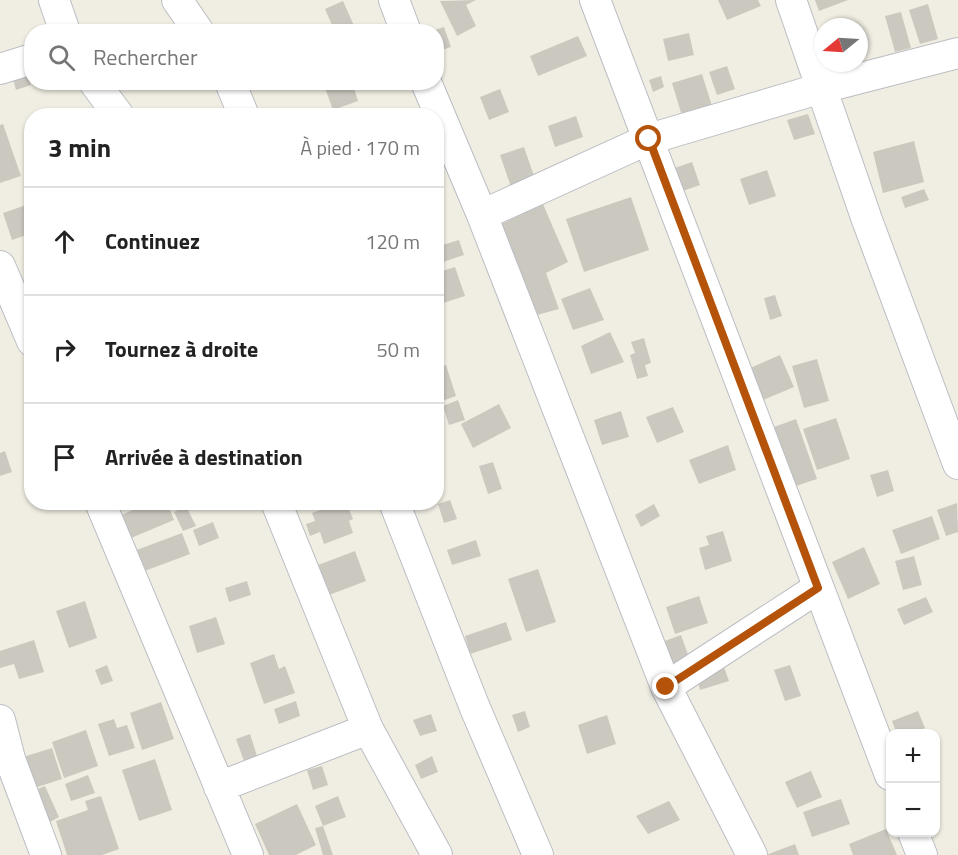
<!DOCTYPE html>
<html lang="fr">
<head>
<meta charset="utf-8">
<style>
  body { margin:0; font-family:"Titillium Web",sans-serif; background:#f2f2f2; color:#222 }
  .controls { position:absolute; right:18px; bottom:18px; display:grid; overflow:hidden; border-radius:12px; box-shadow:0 2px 4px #0004 }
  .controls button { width:54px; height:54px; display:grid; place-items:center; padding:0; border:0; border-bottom:2px solid #e0e0e0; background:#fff; color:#222; font:30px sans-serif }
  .compass { position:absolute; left:814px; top:18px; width:54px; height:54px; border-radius:50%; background:#fff; box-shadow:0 2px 4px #0004; rotate:252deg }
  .stop { position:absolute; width:18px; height:18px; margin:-14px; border:4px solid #b45309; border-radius:50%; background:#fff }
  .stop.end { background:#b45309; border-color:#fff; box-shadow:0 2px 6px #0008 }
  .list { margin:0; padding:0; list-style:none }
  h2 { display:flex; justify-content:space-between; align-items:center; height:78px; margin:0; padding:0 24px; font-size:26px }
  h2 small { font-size:20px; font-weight:400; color:#767676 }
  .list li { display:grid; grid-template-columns:39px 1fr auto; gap:18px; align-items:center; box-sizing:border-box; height:108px; padding:0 24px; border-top:2px solid #e0e0e0 }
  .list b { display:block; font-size:22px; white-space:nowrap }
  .list em { font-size:20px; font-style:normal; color:#767676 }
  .icon { flex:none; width:33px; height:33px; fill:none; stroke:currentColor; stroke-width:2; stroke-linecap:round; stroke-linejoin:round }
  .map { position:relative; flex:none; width:958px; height:855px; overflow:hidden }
  .search { position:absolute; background:#fff; box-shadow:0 2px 4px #0004; left:24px; top:24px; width:420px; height:66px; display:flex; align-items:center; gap:15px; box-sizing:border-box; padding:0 21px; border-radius:24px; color:#767676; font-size:22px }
  .panel { position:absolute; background:#fff; box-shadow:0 2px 4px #0004; left:24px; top:108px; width:420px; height:402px; border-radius:24px }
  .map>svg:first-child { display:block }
  .building { fill:#cbc8c0 }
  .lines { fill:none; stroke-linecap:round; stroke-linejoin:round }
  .street-casing { stroke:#bbbdc3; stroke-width:32 }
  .street { stroke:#fff; stroke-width:30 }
  .route { stroke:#b45309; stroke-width:8 }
</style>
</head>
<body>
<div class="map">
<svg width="958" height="855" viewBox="0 0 958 855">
  <rect width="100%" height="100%" fill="#f0eee3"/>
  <path class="building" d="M476,0L466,5L476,26L457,36L440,1Z
    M718,0H758L761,6L727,20Z
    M815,0H848L819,11Z
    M343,1L356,30L352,32H335L325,9Z
    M928,4L938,39L920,44L909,10Z
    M901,12L911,48L895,52L885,16Z
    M444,27L451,47L436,52V32L432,31Z
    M689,33L694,55L668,61L663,39Z
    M578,36L587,56L538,76L530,56Z
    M727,66L735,89L717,95L709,72Z
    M26,68L31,85L16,90L11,72Z
    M702,74L712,106L682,116L672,83Z
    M661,76L664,87L653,92L649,80Z
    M273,82H296V83L276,90Z
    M323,82H352L358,101L333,110Z
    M500,89L509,112L489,120L480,97Z
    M808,114L815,134L794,140L787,120Z
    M576,116L583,137L555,147L548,126Z
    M3,124L21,176L0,183V125Z
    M914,141L924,182L883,193L873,152Z
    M524,147L535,179L511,187L500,155Z
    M692,162L700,185L677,193L669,170Z
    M767,170L776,196L749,205L740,179Z
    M924,189L929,200L905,208L901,197Z
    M631,197L649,250L584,272L566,219Z
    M32,203V233L12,240L3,213Z
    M543,204L568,262L546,273L559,309L526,318L491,229Z
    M459,240L464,255L440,263L436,247Z
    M455,267L465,296L440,304L436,293V273Z
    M590,288L604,320L573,330L561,299Z
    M775,295L782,316L770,320L764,298Z
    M610,332L624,362L591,374L581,346Z
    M644,338L651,363L645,365L648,376L637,379L630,355L635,353L631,342Z
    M780,355L794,387L754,404L741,372Z
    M817,359L829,401L804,408L792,366Z
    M446,365L456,396L442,401L436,386V368Z
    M458,400L465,420L449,425L443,406Z
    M499,404L511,428L473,448L461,424Z
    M673,407L684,432L657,443L646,417Z
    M621,411L629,437L602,445L594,420Z
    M836,418L850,459L817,470L803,429Z
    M796,419L817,479L784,490L763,431Z
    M728,445L736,470L699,484L689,460Z
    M5,451L12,472L0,476V453Z
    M493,462L502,489L488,494L479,466Z
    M888,470L894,491L877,497L870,475Z
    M450,500L457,519L444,523L438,504Z
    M151,502H180L181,505L170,510L174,520L119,543L110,520Z
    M342,502H346L353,519L349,521L353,533L324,544L320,532L310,536L306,524L315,521L312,513Z
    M957,503L958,532L946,536L937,510Z
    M654,504L660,516L641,527L635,515Z
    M186,506L196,526L183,531L174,512Z
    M932,516L940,539L901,554L892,530Z
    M213,522L219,538L199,546L193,530Z
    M723,531L732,561L705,570L699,548L709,545L706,536Z
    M182,533L190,554L134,575L126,554Z
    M476,540L481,556L452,565L447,550Z
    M864,547L880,584L848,599L832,562Z
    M355,551L366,581L329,595L318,565Z
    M914,556L922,585L903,590L895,561Z
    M538,569L556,622L526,632L508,579Z
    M247,581L251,595L229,602L225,588Z
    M699,596L708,623L675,634L666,607Z
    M926,597L933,612L904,625L897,609Z
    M85,601L97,638L69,648L56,611Z
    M216,617L225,644L197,653L189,626Z
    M506,622L512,640L470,654L465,636Z
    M681,635L691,663L664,673L654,645Z
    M34,640L44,672L19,679L14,664L0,668V651Z
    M274,654L279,669L285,666L295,693L264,704L250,663Z
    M107,665L113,681L101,685L95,670Z
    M790,665L801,696L785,701L774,670Z
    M724,667L729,681L700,690L696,675Z
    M296,701L300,716L279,724L274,709Z
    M161,702L174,739L142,750L130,713Z
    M525,711L530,727L518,732L512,715Z
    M918,711L925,728L912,734H897L892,721Z
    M431,714L437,731L420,736L413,720Z
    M607,715L616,744L587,754L578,725Z
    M114,719L117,728L127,725L135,748L109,756L98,724Z
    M86,730L98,766L64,778L52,742Z
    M250,734L257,756L244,761L236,739Z
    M52,748L62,779L28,790L17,759Z
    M432,756L438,772L421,779L415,765Z
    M155,759L172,810L139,821L122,770Z
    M322,766L328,785L313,790L307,770Z
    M811,771L822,797L797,808L785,782Z
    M88,775L95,793L71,801L65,784Z
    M45,786L59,817L48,823L33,791Z
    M101,796L119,849L102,855H67L56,821L88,810L85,801Z
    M338,796L346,817L323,826L315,806Z
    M841,799L850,824L812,837L803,812Z
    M669,801L680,820L648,834L636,816Z
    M297,804L316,845L296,855H269L255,824Z
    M323,826L333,855H323L315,828Z
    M886,829L897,855H853L849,844Z
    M795,844L799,855H766Z"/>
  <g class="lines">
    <g class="street-casing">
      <path id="street" d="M54,0L65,32
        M177,0L199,32
        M394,0L406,32
        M595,0L890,775
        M791,0L867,220L958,464
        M0,69L32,59
        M94,82L119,116
        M230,82L244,116
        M426,82L482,215L666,687L752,855
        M482,215L649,139L822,88L958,53
        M0,266L32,341
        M100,502L248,855
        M276,502L368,729L437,855
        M394,502L475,708L538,855
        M666,687L818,588
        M0,720L10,759L46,855
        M219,787L368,729
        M913,832L922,855"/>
    </g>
    <use href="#street" class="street"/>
  </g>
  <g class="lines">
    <path class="route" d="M649,139L818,588L666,687"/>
  </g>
</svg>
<div class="controls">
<button>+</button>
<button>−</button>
</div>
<svg class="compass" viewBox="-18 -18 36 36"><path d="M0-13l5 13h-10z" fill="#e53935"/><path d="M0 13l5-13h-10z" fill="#767676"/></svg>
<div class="stop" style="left:649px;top:139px"></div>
<div class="stop end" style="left:666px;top:687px"></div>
<div class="search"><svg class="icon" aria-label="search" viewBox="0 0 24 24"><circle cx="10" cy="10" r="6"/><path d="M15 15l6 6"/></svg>Rechercher</div>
<section class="panel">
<h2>3 min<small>À pied · 170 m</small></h2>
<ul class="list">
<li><svg class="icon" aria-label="ahead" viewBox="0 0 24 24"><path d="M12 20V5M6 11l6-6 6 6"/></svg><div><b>Continuez</b></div><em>120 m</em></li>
<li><svg class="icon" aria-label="right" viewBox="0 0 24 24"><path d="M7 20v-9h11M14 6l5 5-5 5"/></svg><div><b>Tournez à droite</b></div><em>50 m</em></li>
<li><svg class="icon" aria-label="arrive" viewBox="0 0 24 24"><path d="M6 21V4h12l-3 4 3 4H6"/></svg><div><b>Arrivée à destination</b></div></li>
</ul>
</section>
</div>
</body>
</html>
